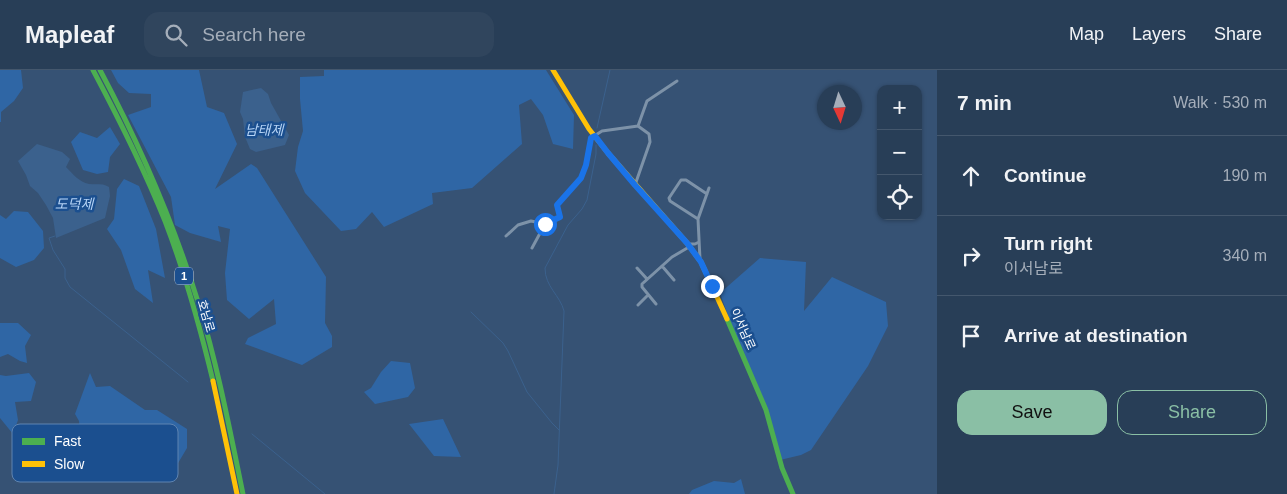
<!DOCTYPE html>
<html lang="en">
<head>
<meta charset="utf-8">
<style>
  body { margin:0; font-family:Arial,"Noto Sans KR",sans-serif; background:#30455d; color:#f1f3f6 }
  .controls { position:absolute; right:15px; top:15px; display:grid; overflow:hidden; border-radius:10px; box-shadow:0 1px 4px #0004 }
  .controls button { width:45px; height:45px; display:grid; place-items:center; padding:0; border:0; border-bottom:1px solid #44576d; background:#283e57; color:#f1f3f6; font:25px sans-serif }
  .compass { position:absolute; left:817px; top:15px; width:45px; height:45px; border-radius:50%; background:#283e57; box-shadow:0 1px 4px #0004; rotate:176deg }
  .stop { position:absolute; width:15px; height:15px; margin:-11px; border:4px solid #1a73e8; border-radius:50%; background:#fff }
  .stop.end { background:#1a73e8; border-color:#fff; box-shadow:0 1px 5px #0008 }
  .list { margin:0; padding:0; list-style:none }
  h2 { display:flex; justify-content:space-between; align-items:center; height:65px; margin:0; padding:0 20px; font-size:21px }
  h2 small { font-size:16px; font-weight:400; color:#a5aeba }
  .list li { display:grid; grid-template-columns:32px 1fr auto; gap:15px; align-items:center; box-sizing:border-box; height:80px; padding:0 20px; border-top:1px solid #44576d }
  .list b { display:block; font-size:19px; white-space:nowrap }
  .list p { margin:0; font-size:16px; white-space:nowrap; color:#a5aeba }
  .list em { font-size:16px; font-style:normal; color:#a5aeba }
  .actions { display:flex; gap:10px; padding:15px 20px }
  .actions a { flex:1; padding:11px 0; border:1px solid #8abfa5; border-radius:15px; text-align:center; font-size:18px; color:#8abfa5 }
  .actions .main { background:#8abfa5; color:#111 }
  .icon { flex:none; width:28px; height:28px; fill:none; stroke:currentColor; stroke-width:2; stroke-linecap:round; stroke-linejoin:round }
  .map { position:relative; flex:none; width:937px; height:424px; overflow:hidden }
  header { display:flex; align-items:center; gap:30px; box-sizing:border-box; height:70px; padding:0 25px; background:#283e57; border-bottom:1px solid #44576d }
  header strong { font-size:24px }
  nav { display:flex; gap:28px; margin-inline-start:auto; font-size:18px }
  .search { width:350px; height:45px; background:#30455d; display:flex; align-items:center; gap:12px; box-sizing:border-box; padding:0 18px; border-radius:15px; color:#a5aeba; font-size:19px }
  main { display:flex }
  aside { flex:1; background:#283e57 }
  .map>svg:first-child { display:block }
  .green { fill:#2f66a5 }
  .water { fill:#3b618d }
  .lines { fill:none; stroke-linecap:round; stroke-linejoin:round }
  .stream { stroke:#3b618d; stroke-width:1 }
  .street { stroke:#7d92a8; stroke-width:3 }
  .fast { stroke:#4caf50; stroke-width:5 }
  .slow { stroke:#ffc107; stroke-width:5 }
  .route { stroke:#1a73e8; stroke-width:6 }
  .labels { text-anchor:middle; stroke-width:5; stroke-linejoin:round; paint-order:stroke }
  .shield { fill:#1b4f8f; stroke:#bbcadd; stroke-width:1 }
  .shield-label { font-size:11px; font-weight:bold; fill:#fff }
  .street-label { font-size:12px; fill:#fff; stroke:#1b4f8f }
  .water-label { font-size:14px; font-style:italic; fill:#b5d3f5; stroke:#1b4f8f }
  .key { fill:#1b4f8f; stroke:#5f84b1; stroke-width:1 }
  .key-label { font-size:14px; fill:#fff }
</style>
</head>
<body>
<header>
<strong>Mapleaf</strong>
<div class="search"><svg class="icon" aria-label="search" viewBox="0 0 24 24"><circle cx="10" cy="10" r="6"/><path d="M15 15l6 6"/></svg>Search here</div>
<nav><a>Map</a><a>Layers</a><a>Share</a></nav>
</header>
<main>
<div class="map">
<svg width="937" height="424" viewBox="0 0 937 424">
  <rect width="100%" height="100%" fill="#365274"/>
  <path class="green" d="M0,0H21L23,18L14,31L1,42V52H0Z
    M111,0H199L207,37L224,43L237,74L215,119L251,94L257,98L326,207L325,253L332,266V277L302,295L245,274L248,268L276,254L274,229L249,249L227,230L225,203L230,159L218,156L221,172L190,163L175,155L171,127L128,45L151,37V24L129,23L118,13Z
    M324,0H546L574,45L573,79L553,74L543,45L531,29L519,35L522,74L472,118L432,123L433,134L384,157L372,142L356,159L341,161L305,123L295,101L298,77L303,61L300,29V7L324,6Z
    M110,57L120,74L110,87L108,102L97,104L83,100L71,72L80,62L97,68Z
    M124,109L139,116L156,159L165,208L148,200L153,233L135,219L121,180L107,159L114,149L117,119Z
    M14,141L28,142L43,161L44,178L34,190L16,197L0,188V145L6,149Z
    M760,188L806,192L804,241L832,207L886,232L888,256L868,296L811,380L801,385L780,390L766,340L739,276L720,223Z
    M0,253H18L31,265L25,276L27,293L20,291L8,284L0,287Z
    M391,291L410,293L415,318L408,327L375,334L364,322L371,318L381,302Z
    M29,303L36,312L31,331L15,332L18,350L13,364L0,348V305L6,306Z
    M90,303L96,317L110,316L145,340H157L187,359V378L171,405L155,410L145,402L140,389L120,397L86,383L80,367L79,351L75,344Z
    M443,349L461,387L434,386L409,354Z
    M741,409L745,424H689L692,420L714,411L734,413Z"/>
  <path class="water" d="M261,18L268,24L271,33L289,65L285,75L256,82L250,79L245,67L243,49L240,42L243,22Z
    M37,74L62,82L70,89L66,97C73,104 79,112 89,114C96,115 103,113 109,117L110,126L105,148L56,168L53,148L46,135L38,123L30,116L26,105L18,91Z"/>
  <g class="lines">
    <path class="stream" d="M597,58L610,0
      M55,166L49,168L53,180L65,199V208L70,217L188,312
      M471,242L503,273L508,281L527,322L552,353L559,360
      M252,364L325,424
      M554,424L558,395L564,241C560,225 545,217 545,198L568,155L582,139L587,130L596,84V75"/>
    <path class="street" d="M638,56L647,31L677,11
      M698,149L670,131L669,128L681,110H686L707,124
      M506,166L518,155L531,151L545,154L559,147L557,135L581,108L586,95L591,68L602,61L638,56L649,64L650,72L635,115
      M688,174H695L699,172
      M532,178L545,154
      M700,189L698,149L709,118
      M662,196L674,210
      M637,198L647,209
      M656,234L642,217V214L672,187L689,177
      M638,235L648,225"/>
    <path class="fast" d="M93,0C119,49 144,99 165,151C185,203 200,257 213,311
      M100,0C140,75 174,154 199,235C218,297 230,361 243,424
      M727,249L766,340L782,398L793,424"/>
    <path class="slow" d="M553,0L589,59L608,83L687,173L701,192L727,249
      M213,311L237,424"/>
  </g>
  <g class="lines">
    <path class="route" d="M545,154L560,147L557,135L581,108L586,95L591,68L595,66L608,83L635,115L687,173L701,192L712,216"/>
  </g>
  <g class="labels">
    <rect class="shield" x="175" y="197.5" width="18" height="17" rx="4"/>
    <g class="shield-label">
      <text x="184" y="210">1</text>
    </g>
    <g class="street-label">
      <text transform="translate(206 246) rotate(74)" y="4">호남로</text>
      <text transform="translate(743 259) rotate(66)" y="4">이서남로</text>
    </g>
    <g class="water-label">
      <text x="264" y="65">남태제</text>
      <text x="74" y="139">도덕제</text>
    </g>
  </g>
  <rect x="12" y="354" width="166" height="58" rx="8" class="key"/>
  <rect x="22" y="368" width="23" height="7" fill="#4caf50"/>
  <rect x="22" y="391" width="23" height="6" fill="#ffc107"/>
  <g class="key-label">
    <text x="54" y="376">Fast</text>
    <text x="54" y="399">Slow</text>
  </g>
</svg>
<div class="controls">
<button>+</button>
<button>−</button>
<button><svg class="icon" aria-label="locate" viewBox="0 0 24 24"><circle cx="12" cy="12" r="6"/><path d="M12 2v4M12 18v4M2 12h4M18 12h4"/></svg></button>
</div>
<svg class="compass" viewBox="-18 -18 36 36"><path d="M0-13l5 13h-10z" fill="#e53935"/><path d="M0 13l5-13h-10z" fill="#a5aeba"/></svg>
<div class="stop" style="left:545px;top:154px"></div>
<div class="stop end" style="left:712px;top:216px"></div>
</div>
<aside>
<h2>7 min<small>Walk · 530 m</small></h2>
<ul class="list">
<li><svg class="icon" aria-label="ahead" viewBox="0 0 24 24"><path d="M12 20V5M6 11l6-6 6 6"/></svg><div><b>Continue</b></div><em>190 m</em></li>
<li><svg class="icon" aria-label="right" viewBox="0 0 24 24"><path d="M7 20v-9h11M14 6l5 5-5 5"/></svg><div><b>Turn right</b><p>이서남로</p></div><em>340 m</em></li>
<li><svg class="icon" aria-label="arrive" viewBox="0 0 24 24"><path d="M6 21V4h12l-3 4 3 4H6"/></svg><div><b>Arrive at destination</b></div></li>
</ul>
<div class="actions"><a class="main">Save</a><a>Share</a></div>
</aside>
</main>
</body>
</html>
